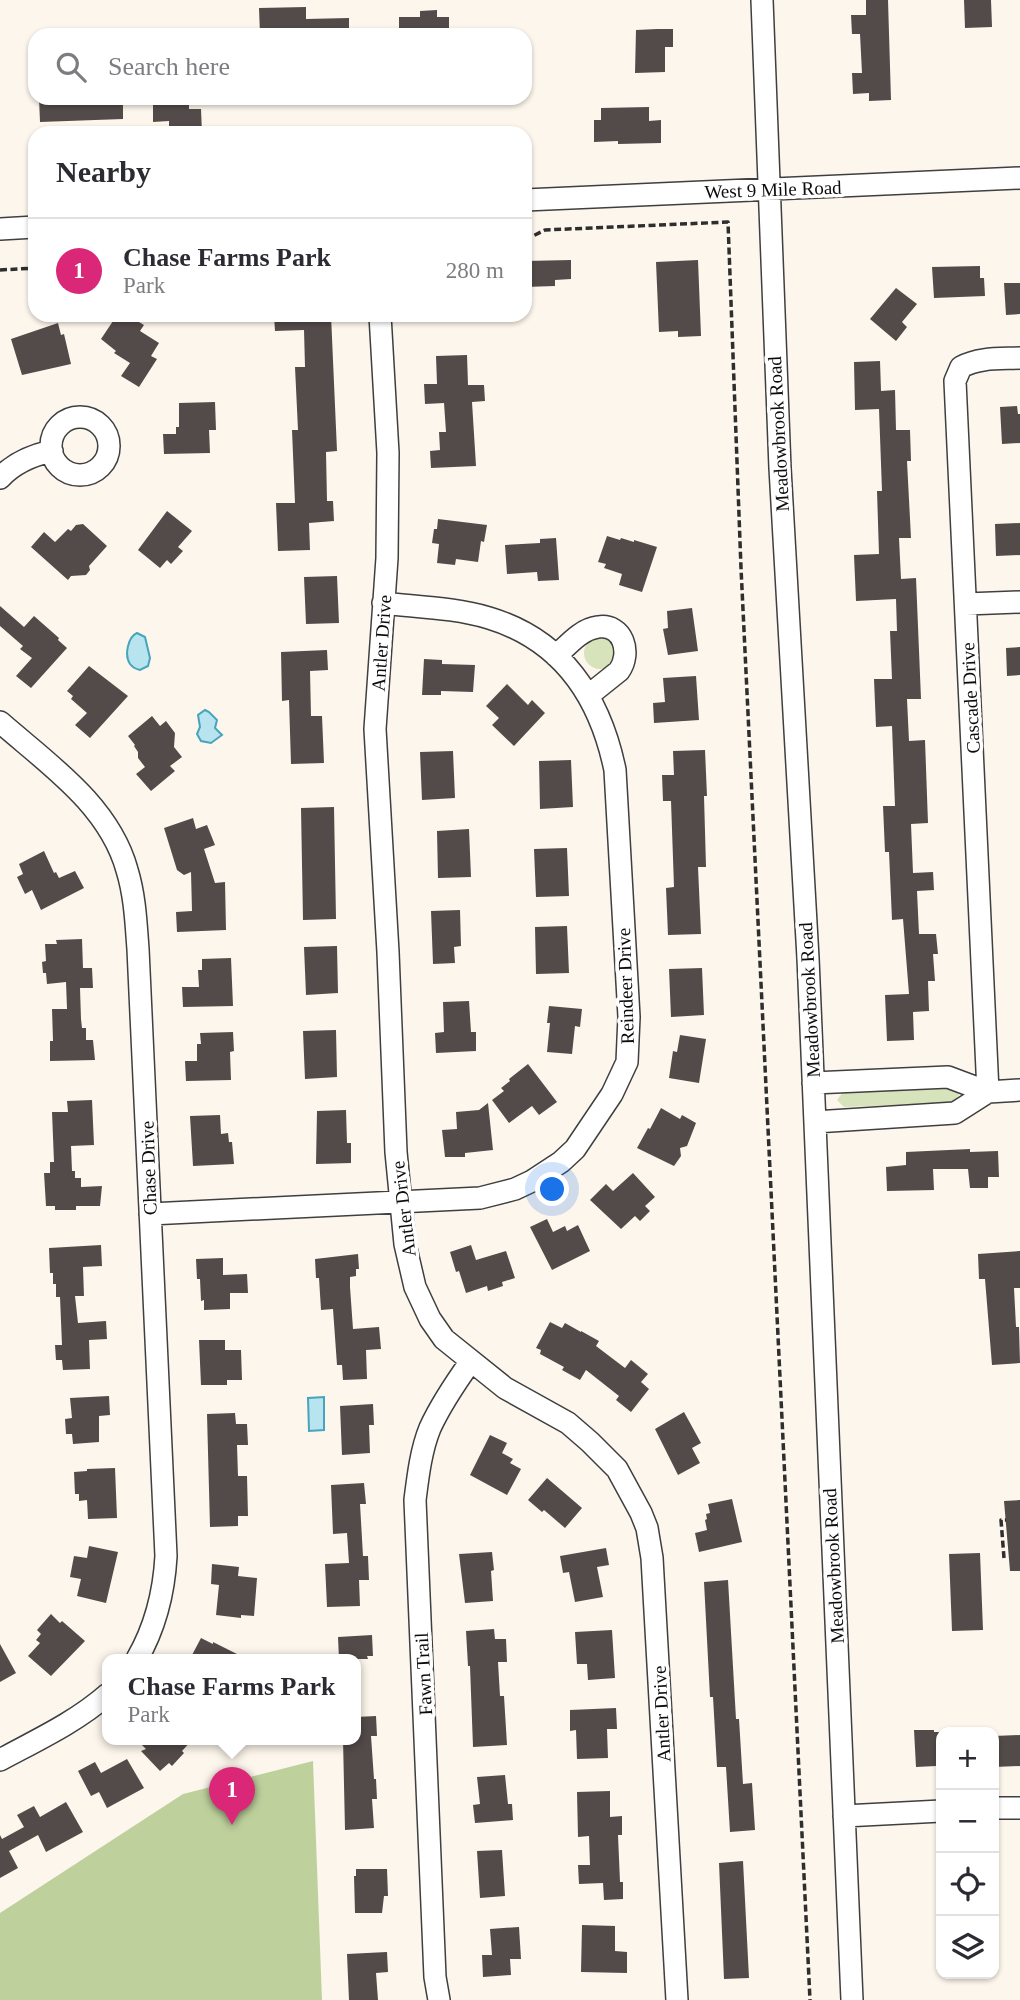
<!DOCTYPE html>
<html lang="en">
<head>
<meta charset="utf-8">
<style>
  body { margin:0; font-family:Georgia,serif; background:#f2f2f3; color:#2b2b33 }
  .controls { position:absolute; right:21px; bottom:21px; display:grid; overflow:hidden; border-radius:14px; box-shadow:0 2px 5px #0004 }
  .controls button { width:63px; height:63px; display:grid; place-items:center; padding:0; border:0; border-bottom:2px solid #e1e1e2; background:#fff; color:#2b2b33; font:35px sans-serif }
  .you { position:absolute; left:553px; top:1190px; width:24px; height:24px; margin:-18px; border:5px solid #fff; border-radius:50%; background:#1a73e8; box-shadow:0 0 0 10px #1a73e833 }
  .badge { display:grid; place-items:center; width:46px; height:46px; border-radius:50%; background:#db2777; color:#fff; font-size:23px; font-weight:700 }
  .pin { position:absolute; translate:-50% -58px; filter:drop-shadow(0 2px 4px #0008) }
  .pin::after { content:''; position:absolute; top:37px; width:24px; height:21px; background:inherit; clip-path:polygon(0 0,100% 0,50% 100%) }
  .popup { position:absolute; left:102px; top:1654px; width:259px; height:91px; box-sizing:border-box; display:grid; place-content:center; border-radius:14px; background:#fff; filter:drop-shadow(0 2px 5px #0005); font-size:23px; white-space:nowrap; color:#7c7c81 }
  .popup b { font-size:26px; color:#2b2b33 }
  .popup::after { content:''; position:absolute; left:50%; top:100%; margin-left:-14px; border:14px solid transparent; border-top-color:#fff }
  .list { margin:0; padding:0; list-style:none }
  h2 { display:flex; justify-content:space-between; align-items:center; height:91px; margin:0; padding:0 28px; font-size:30px }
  h2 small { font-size:23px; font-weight:400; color:#7c7c81 }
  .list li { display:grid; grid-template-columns:46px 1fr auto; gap:21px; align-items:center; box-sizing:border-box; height:105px; padding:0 28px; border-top:2px solid #e1e1e2 }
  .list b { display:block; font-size:26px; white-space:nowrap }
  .list p { margin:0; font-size:23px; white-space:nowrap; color:#7c7c81 }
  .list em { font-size:23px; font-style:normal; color:#7c7c81 }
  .icon { flex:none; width:38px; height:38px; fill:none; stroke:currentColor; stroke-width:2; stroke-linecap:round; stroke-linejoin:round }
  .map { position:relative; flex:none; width:1020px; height:2000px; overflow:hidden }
  .search { position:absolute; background:#fff; box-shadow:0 2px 5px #0004; left:28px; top:28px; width:504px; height:77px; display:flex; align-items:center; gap:18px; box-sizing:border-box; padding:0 24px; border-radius:21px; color:#7c7c81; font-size:26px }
  .panel { position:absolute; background:#fff; box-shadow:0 2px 5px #0004; left:28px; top:126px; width:504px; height:196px; border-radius:21px }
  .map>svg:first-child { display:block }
  .green { fill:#d7e3ba }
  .forest { fill:#bed19c }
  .water { fill:#b7e4ee; stroke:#47a4bc; stroke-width:2 }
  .building { fill:#534b49 }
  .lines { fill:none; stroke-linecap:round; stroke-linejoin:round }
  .minor-casing { stroke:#3f3f3f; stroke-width:24 }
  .path { stroke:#2e2e2e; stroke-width:3.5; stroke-dasharray:7 3.5; stroke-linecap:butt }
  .minor { stroke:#fff; stroke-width:21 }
  .labels { text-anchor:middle; stroke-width:7; stroke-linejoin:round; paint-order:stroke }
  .street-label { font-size:19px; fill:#0c0c0c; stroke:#fff }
</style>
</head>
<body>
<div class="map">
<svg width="1020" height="2000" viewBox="0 0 1020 2000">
  <rect width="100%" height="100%" fill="#fdf6ec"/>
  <path class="green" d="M584 653a16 16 0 1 1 32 0a16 16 0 1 1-32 0Z
    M952,1088L957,1091L959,1095L952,1103L844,1107L837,1100L843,1092Z"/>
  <path class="forest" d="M313,1761L322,2000H0V1913L183,1794Z"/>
  <path class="water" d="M137,633L145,637L150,658L148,666L140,670C136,669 133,668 130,664C124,655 128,637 137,633Z
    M205,710L209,712L217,720L215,728L222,735L211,743L201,741L197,734L200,727L198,715Z
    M324,1397V1430L309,1431L308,1398Z"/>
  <path class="building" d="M866,0H888L891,100L869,101V93L853,94L852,73H862L860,34H852L851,15H866Z
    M964,0H991L992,27L965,28Z
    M306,7V19L349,18V35H323L322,33L260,35L259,8Z
    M437,10V17H449V35H399V17H420V11Z
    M657,29H673V47H665V72L635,73L636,30Z
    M39,98H123V119L40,122Z
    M153,98H181L182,103H189V109H201L202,133H174V126H169V121L153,122Z
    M649,107V121L661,120V143L618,144V141L594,142V120H601V108Z
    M571,260V279L555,280V286L525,287V261Z
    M698,260L701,336L678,337V331L659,332L656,262Z
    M980,266V278H984L985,296L934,298L932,267Z
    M1004,283H1020V314L1006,315Z
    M896,288L917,304L902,322L907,327L896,341L870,319Z
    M117,315L126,321L129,316L144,325L140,331L159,343L151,356L157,359L139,387L121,376L130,363L114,353L116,351L101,339Z
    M274,315H331L337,451L326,452L327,501H333L334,521L309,523L310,550L278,551L276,503H295L292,430H298L295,367H305L304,330L275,331Z
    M58,323L61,335L64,334L71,364L22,375L11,339Z
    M467,355L468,385H484L485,401L472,402L476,466L431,468L430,451L440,450L439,432H446L444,403L425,404L424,384H437L436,356Z
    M880,361L881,391L895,390L896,430H910L911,461H907L911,538H899L901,579L916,578L921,699H907L909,741L925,740L928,823L911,824L913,873L933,872L934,890L917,891L919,934H936L938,954H933L935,981H928L929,1011L913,1012L914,1040L887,1041L885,995L909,994L903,919L892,920L889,852H885L883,806H895L892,726L876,727L874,679H892L890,631H897L896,599L856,601L854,555L879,554L877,491H882L879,409L855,410L854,362Z
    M215,402L216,430H209L210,453L164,454L163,434H176V427H179V403Z
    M1017,406L1018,414H1020V443L1002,444L1000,407Z
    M167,511L192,531L178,547L183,551L171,564L167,560L160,568L138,550Z
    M438,519L487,525L484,542L481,541L478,562L456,559L455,565L437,563L439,544L432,543L434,529H437Z
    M1020,523V555L996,556L995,524Z
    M83,524L107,546L89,566L90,570L86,575L71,576L68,580L31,547L44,532L55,542L68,529L71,531L76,525Z
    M607,536L620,540L621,538L634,542V540L657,547L642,592L619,585L622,574L604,568L606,564L598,562Z
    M556,538L559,580L538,581L537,572L507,574L505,545L540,543V539Z
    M337,576L339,623L306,624L304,577Z
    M0,606L24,627L34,616L59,638L58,640L67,648L31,688L16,676L32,658L20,649L23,646L0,626Z
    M692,608L698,651L668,655L663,629L668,628L667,611Z
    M1020,647V675L1007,676L1006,648Z
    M327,650L328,670L310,671L311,716H322L324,763L291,764L289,700L282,701L281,652Z
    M424,659L442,660V664L475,665L473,692L441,691V695H422Z
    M89,666L128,696L90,738L75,725L87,713L71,699L73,696L67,691Z
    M696,676L699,720L654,723L653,703L665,702L663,678Z
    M507,684L528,705L532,700L545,713L514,746L492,725L499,718L486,706Z
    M152,716L160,726L166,721L175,733L174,747L182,757L170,766L175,771L151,791L136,774L145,767L138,758V752L134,746L135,745L128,736Z
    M705,750L707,796H704L706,867H698L701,934L668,935L666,888L674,887L671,801H663L662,775H674L673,751Z
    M453,751L455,798L422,800L420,752Z
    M571,760L573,807L540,809L539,761Z
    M334,807L336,919L303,920L301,808Z
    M193,818L196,829L207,825L215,845L204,849L215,883L225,882L226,930L177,932L176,912L192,911L191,872L184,875L177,870L164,828Z
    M469,829L471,877L438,878L437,831Z
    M567,848L569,896L536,897L534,849Z
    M44,851L54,873L56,872L59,878L75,871L84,888L41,910L32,890L25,894L17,877L23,874L19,864Z
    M460,910L461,946L454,947L455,963L433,964L431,911Z
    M567,926L569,973L536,974L535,927Z
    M82,939L83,968H92L93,988H80L81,1019L82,1028H86V1040H93L95,1060L50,1061V1041H53L52,1009H67L66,982L47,984L46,973H43L42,962L46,961L45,944H57L56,940Z
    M337,946L338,993L306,995L304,947Z
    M231,958L233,1006L183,1007L182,987H199L198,970H202V959Z
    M702,968L704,1015L671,1017L669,969Z
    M469,1001L471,1032H476V1051L436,1053L435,1033L444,1032L443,1002Z
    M549,1006L582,1009L580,1027L575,1026L572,1054L547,1052L550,1023H547Z
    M336,1030L337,1077L305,1079L303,1031Z
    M233,1032L234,1051L230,1052L231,1080L186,1081L185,1061H197V1044H201L200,1033Z
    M680,1035L706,1039L699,1083L669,1078L673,1051L677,1052Z
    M528,1064L557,1102L539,1115L532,1106L509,1123L492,1100L504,1091L501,1088L510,1081L509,1079Z
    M92,1100L94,1145L71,1146L72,1171H75V1178H81V1187L102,1186L100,1206H76V1210H55V1206H46L44,1173H50V1162H54L52,1112H68L67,1101Z
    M488,1103L493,1150L465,1153V1157H445L442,1130L457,1129L456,1112L479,1110Z
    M661,1108L680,1119L682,1115L696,1123L687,1146L680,1148L681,1156L674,1166L637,1148L648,1128L650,1129Z
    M346,1110L347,1143H351V1163L316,1164L317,1111Z
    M220,1115L221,1134L228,1133L229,1142H232L234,1164L193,1166L190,1116Z
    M970,1149V1152L998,1151L999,1177H988V1188H970L968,1169H933L934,1190L887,1191L886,1167L906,1165V1152Z
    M633,1173L655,1197L645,1206L650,1211L640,1221L635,1216L621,1229L590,1200L606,1184L613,1191Z
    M547,1219L553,1232L565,1226L567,1231L578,1225L590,1251L552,1270L530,1227Z
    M101,1245L102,1266L83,1267L84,1296H75L78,1323L106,1321L107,1339L89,1340L90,1369L63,1370L62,1360H56L55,1345H62L60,1297H56V1284H53V1273H50L49,1248Z
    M471,1245L476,1260L506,1251L515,1278L502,1282L503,1286L488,1291L487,1286L466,1293L459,1271L456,1272L450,1252Z
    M1020,1251V1288H1014L1016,1327H1019L1020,1363L992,1365L985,1279H979L978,1254Z
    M358,1254L359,1269H356V1276L350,1277V1287L353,1329L379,1327L381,1349L366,1350L367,1379L343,1380L342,1365H337L333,1309L321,1310L319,1278H316L315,1259Z
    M223,1258V1275L247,1274L248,1293H230V1309L204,1310V1300L201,1301L200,1279H197L196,1259Z
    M550,1322L562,1328L565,1323L581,1332V1331L599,1341L596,1346L625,1368L631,1360L648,1374L641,1382L649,1389L631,1412L616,1400L619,1396L586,1370L580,1380L562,1370L564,1367L540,1354L541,1350L536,1348Z
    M199,1340H225V1350H241L242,1380H227V1385H201Z
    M109,1396L110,1415L99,1416V1442L73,1444L72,1434H66L65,1419L72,1418L70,1398Z
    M373,1404L374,1425H369L370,1453L342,1455L340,1406Z
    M684,1412L701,1443L692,1448L700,1463L678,1475L655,1429Z
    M235,1413L236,1424H247L248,1445H237L238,1476H247L248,1516H238V1526L210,1527L207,1414Z
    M490,1435L507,1443L502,1453L513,1459L510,1463L521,1469L507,1495L470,1475Z
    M115,1468L117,1518L88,1519L87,1500L79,1501V1494H75L74,1472L87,1471V1469Z
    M547,1478L582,1508L565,1528L544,1510L542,1512L528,1500Z
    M364,1483L366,1504H360L363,1556H368L369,1580H359L360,1606L327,1607L325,1564L349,1563L347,1533L333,1534L331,1485Z
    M732,1499L742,1542L699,1552L695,1533L707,1530L705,1520L707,1519L706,1514L710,1513L708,1504Z
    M1020,1500V1571H1010L1004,1501Z
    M89,1546L118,1552L106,1603L77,1596L81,1579L70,1577L74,1556L87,1558Z
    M606,1548L609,1565L597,1567L603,1597L575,1602L569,1572L563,1573L560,1556Z
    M492,1552L494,1570L491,1571L493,1601L465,1603L459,1554Z
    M980,1553L983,1630L952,1631L949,1554Z
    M212,1564L239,1567L238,1576L257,1578L254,1616L241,1615V1618L216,1615L219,1585L211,1584Z
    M728,1580L736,1719H739L743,1784L752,1783L755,1830L730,1832L726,1767H717L713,1697H710L704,1582Z
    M51,1614L60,1623L62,1621L85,1641L51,1676L28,1656L40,1643L36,1640L41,1634L37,1630Z
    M494,1629L495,1639H506L507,1662H498L500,1696H504L507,1745L473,1747L470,1666H468L466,1631Z
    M612,1630L615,1678L588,1680L587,1664H577L575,1632Z
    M372,1635L373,1656H367L368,1659H339L338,1637Z
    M201,1638L213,1644V1642L247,1659H199L192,1655Z
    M0,1644L16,1673L0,1682Z
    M616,1708L617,1729H607L608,1758L577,1759L576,1730L570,1731V1710Z
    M376,1716L377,1736H371L374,1779H376L377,1799H372L374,1828L345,1830L343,1739H356V1717Z
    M914,1730H934V1732H941V1760H936V1766L916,1767Z
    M1020,1735V1766L994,1767V1736Z
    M136,1739H193L182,1751L184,1753L172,1766L169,1763L160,1771L141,1751L146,1749Z
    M127,1759L144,1788L107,1808L99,1792L91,1796L78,1771L95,1762L101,1773Z
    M505,1775L508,1804H512L513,1820L475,1823L473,1805L480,1804L477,1777Z
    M610,1791V1817L622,1816V1835H618L620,1882H623V1899L604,1900L603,1883L579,1884L578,1865H590L589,1836L578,1837L577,1792Z
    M66,1802L83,1832L46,1852L38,1835L9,1851L18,1868L0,1878V1835L2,1839L24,1827L17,1815L34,1806L40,1817Z
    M502,1850L505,1896L480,1898L477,1851Z
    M743,1861L749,1978L724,1979L719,1863Z
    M356,1869H387L388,1896H384L382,1913H355L354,1876H356Z
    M582,1925L615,1926V1951L627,1952V1973L581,1972Z
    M519,1927L521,1959H510L511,1975L483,1977L482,1955H492L490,1929Z
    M387,1952L388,1972L376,1973L378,2000H349L347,1954Z"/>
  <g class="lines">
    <g class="minor-casing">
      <path id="minor" d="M762,0L780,468L808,958L852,2000
        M525,200L1020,178
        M0,229L35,227
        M380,315L388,453L387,558L375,729L388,952L396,1152L405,1244L415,1287L430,1319L444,1339L505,1388L568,1423L590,1442L617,1469L641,1513L647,1528L652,1558L677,2000
        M51 446a29 29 0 1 1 58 0a29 29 0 1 1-58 0Z
        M0,478C13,464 33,455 52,451
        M966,604L1020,602
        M556,656C568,645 581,629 598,627C623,623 632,653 619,671L589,695
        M0,722C48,764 109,805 127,870C135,896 136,923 138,949L166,1556C164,1593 156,1626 137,1659
        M813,1083L948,1077L988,1092L1020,1090
        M988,1092L955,381L961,367C980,357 1000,359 1020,358
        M815,1122L955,1113L988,1092
        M150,1214L480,1198L515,1189L532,1181L561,1162L575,1149L612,1094L627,1062L629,1017L615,770C600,697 562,640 489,618C456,608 418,607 383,603
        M0,1760C37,1740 76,1722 108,1694
        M994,1808H1020
        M844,1816L941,1811
        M439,2000L435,1977L415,1500C418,1476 421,1450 430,1428C441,1404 456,1382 471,1361"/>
    </g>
    <path class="path" d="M525,240L545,230L728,222L741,568L810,2000
      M0,270L35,268
      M1004,1558L1001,1520H1006"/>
    <use href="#minor" class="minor"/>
  </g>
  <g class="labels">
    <g class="street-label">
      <text transform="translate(773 189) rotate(-2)" y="7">West 9 Mile Road</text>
      <text transform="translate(778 434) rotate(-93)" y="7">Meadowbrook Road</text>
      <text transform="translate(381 643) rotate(-86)" y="7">Antler Drive</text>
      <text transform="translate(970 698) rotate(-93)" y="7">Cascade Drive</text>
      <text transform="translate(625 986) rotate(-92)" y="7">Reindeer Drive</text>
      <text transform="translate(809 1000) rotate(-93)" y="7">Meadowbrook Road</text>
      <text transform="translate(148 1168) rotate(-92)" y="7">Chase Drive</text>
      <text transform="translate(403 1209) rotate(-97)" y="7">Antler Drive</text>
      <text transform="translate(833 1566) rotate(-93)" y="7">Meadowbrook Road</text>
      <text transform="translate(423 1674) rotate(-93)" y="7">Fawn Trail</text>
      <text transform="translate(661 1714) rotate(-93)" y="7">Antler Drive</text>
    </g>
  </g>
</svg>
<div class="controls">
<button>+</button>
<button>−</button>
<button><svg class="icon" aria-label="locate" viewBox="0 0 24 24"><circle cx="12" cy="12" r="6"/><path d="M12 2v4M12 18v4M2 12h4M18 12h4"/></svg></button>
<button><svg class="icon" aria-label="layers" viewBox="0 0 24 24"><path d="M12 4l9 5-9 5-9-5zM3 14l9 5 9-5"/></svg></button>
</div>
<div class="you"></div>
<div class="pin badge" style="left:232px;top:1825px">1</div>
<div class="popup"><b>Chase Farms Park</b>Park</div>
<div class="search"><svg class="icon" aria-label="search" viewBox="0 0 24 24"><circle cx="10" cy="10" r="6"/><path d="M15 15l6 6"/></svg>Search here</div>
<section class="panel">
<h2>Nearby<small></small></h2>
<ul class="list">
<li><span class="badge">1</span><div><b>Chase Farms Park</b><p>Park</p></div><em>280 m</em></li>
</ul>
</section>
</div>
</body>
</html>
